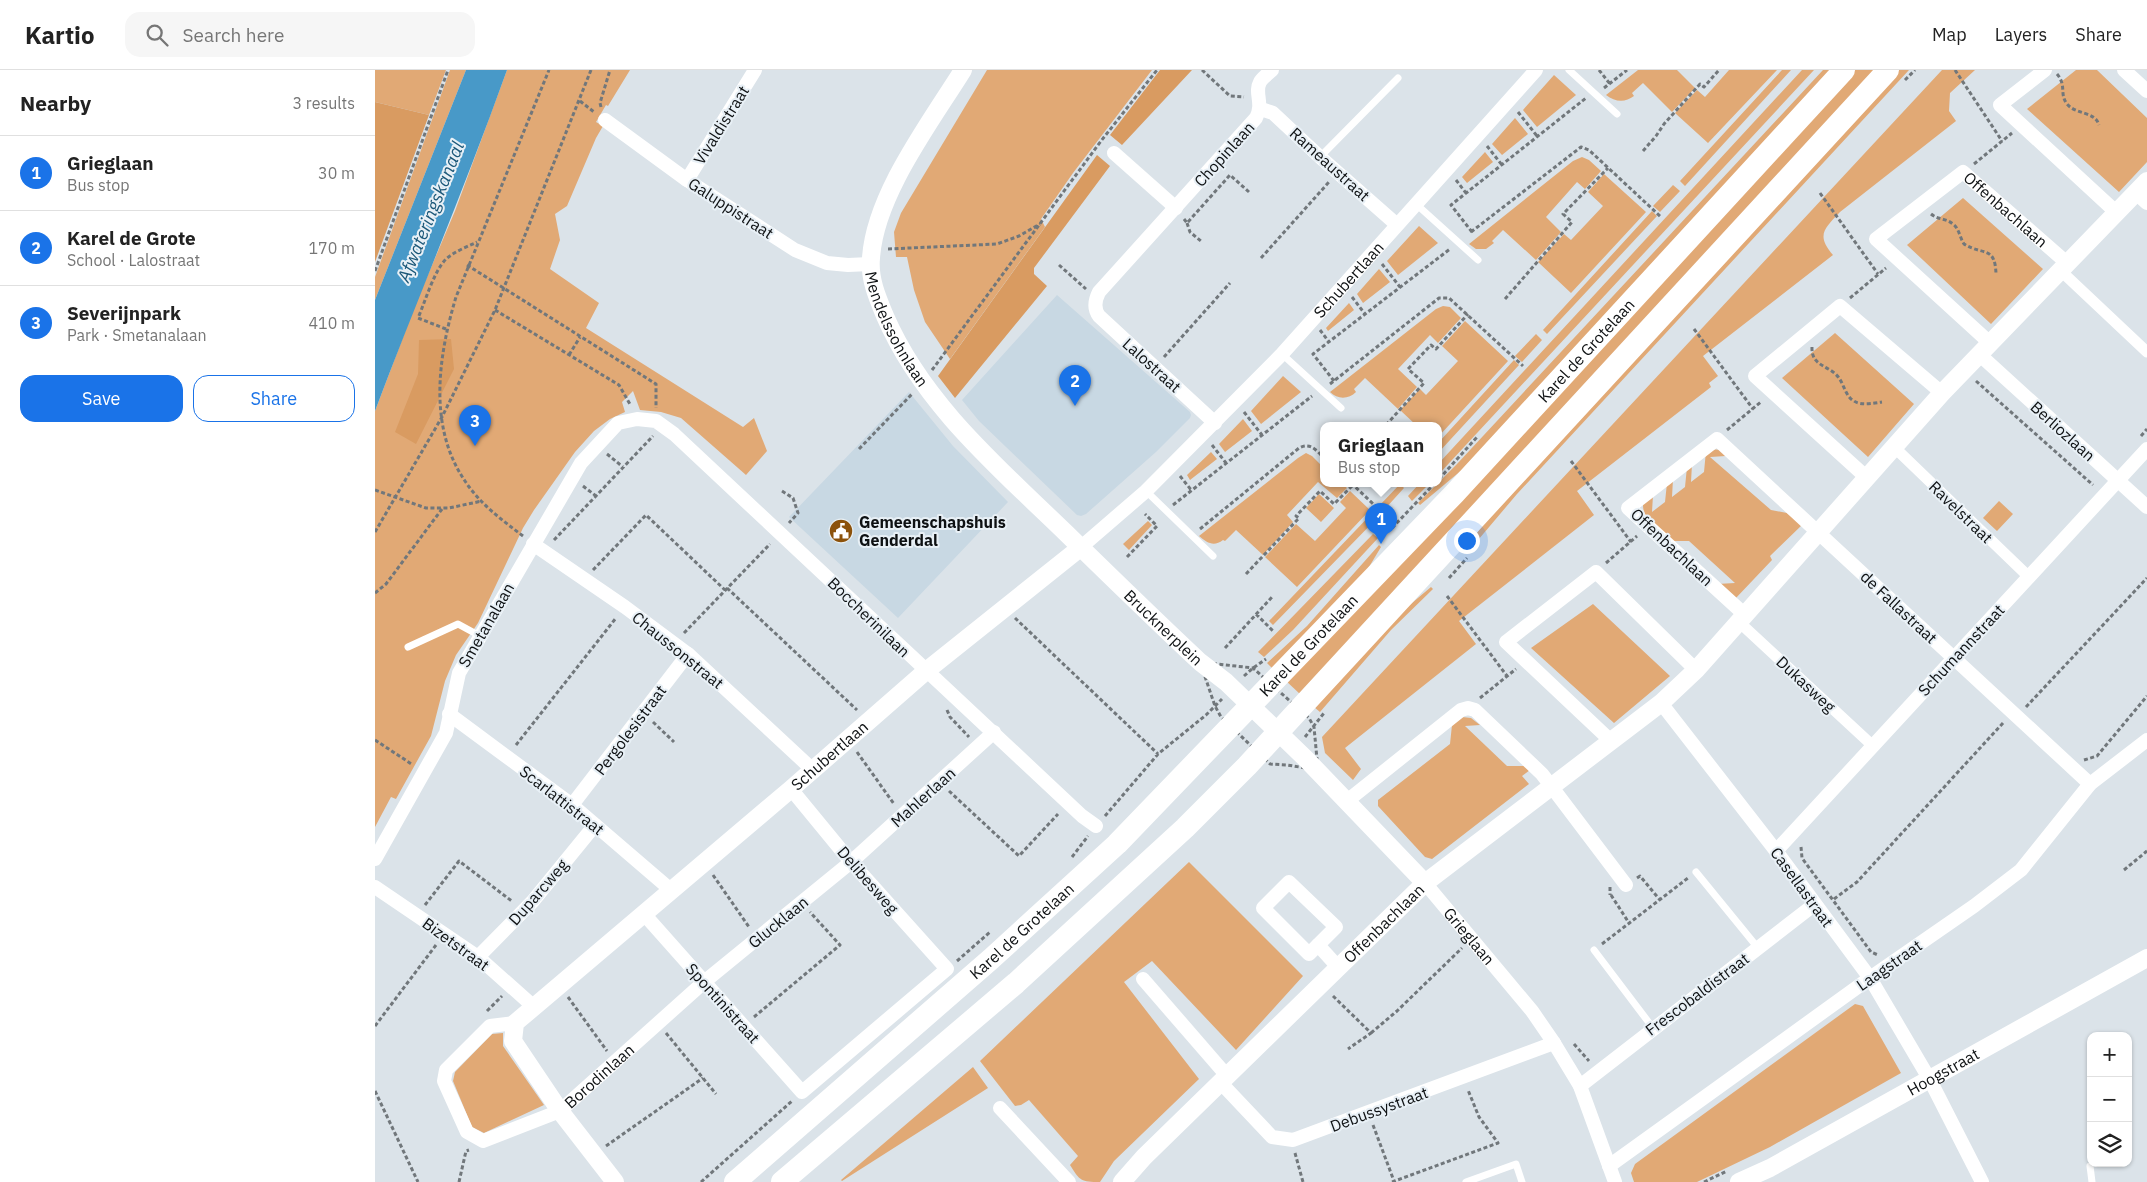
<!DOCTYPE html>
<html lang="en">
<head>
<meta charset="utf-8">
<style>
  body { margin:0; font-family:"IBM Plex Sans",sans-serif; background:#f6f6f6; color:#222 }
  .controls { position:absolute; right:15px; bottom:15px; display:grid; overflow:hidden; border-radius:10px; box-shadow:0 1px 4px #0004 }
  .controls button { width:45px; height:45px; display:grid; place-items:center; padding:0; border:0; border-bottom:1px solid #e0e0e0; background:#fff; color:#222; font:25px sans-serif }
  .you { position:absolute; left:1091px; top:470px; width:18px; height:18px; margin:-12px; border:4px solid #fff; border-radius:50%; background:#1a73e8; box-shadow:0 0 0 8px #1a73e833 }
  .badge { display:grid; place-items:center; width:32px; height:32px; border-radius:50%; background:#1a73e8; color:#fff; font-size:16px; font-weight:700 }
  .pin { position:absolute; translate:-50% -41px; filter:drop-shadow(0 1px 2px #0008) }
  .pin::after { content:''; position:absolute; top:26px; width:18px; height:15px; background:inherit; clip-path:polygon(0 0,100% 0,50% 100%) }
  .popup { position:absolute; left:945px; top:352px; width:122px; height:65px; box-sizing:border-box; display:grid; place-content:center; border-radius:10px; background:#fff; filter:drop-shadow(0 1px 4px #0005); font-size:16px; white-space:nowrap; color:#767676 }
  .popup b { font-size:19px; color:#222 }
  .popup::after { content:''; position:absolute; left:50%; top:100%; margin-left:-10px; border:10px solid transparent; border-top-color:#fff }
  .list { margin:0; padding:0; list-style:none }
  h2 { display:flex; justify-content:space-between; align-items:center; height:65px; margin:0; padding:0 20px; font-size:21px }
  h2 small { font-size:16px; font-weight:400; color:#767676 }
  .list li { display:grid; grid-template-columns:32px 1fr auto; gap:15px; align-items:center; box-sizing:border-box; height:75px; padding:0 20px; border-top:1px solid #e0e0e0 }
  .list b { display:block; font-size:19px; white-space:nowrap }
  .list p { margin:0; font-size:16px; white-space:nowrap; color:#767676 }
  .list em { font-size:16px; font-style:normal; color:#767676 }
  .actions { display:flex; gap:10px; padding:15px 20px }
  .actions a { flex:1; padding:11px 0; border:1px solid #1a73e8; border-radius:15px; text-align:center; font-size:18px; color:#1a73e8 }
  .actions .main { background:#1a73e8; color:#fff }
  .icon { flex:none; width:28px; height:28px; fill:none; stroke:currentColor; stroke-width:2; stroke-linecap:round; stroke-linejoin:round }
  .map { position:relative; flex:none; width:1772px; height:1112px; overflow:hidden }
  header { display:flex; align-items:center; gap:30px; box-sizing:border-box; height:70px; padding:0 25px; background:#fff; border-bottom:1px solid #e0e0e0 }
  header strong { font-size:24px }
  nav { display:flex; gap:28px; margin-inline-start:auto; font-size:18px }
  .search { width:350px; height:45px; background:#f6f6f6; display:flex; align-items:center; gap:12px; box-sizing:border-box; padding:0 18px; border-radius:15px; color:#767676; font-size:19px }
  main { display:flex }
  aside { flex:1; background:#fff }
  .map>svg:first-child { display:block }
  .built { fill:#c8d8e3 }
  .green { fill:#e1a975 }
  .forest { fill:#d99b61 }
  .water { fill:#4899c8 }
  .lines { fill:none; stroke-linecap:round; stroke-linejoin:round }
  .path { stroke:#71777b; stroke-width:3; stroke-dasharray:4 2.5; stroke-linecap:butt }
  .service { stroke:#fff; stroke-width:7 }
  .pedestrian { stroke:#fff; stroke-width:11 }
  .minor { stroke:#fff; stroke-width:14 }
  .tertiary { stroke:#fff; stroke-width:18 }
  .primary { stroke:#fff; stroke-width:22 }
  .labels { text-anchor:middle; stroke-width:4; stroke-linejoin:round; paint-order:stroke }
  .street-label { font-size:16px; fill:#0e1113; stroke:#e8f0f6 }
  .poi-label { font-size:16px; font-weight:bold; fill:#0e1113; stroke:#e8f0f6; text-anchor:start }
  .water-label { font-size:18px; font-style:italic; fill:#1c5879; stroke:#e8f0f6 }
</style>
</head>
<body>
<header>
<strong>Kartio</strong>
<div class="search"><svg class="icon" aria-label="search" viewBox="0 0 24 24"><circle cx="10" cy="10" r="6"/><path d="M15 15l6 6"/></svg>Search here</div>
<nav><a>Map</a><a>Layers</a><a>Share</a></nav>
</header>
<main>
<aside>
<h2>Nearby<small>3 results</small></h2>
<ul class="list">
<li><span class="badge">1</span><div><b>Grieglaan</b><p>Bus stop</p></div><em>30 m</em></li>
<li><span class="badge">2</span><div><b>Karel de Grote</b><p>School · Lalostraat</p></div><em>170 m</em></li>
<li><span class="badge">3</span><div><b>Severijnpark</b><p>Park · Smetanalaan</p></div><em>410 m</em></li>
</ul>
<div class="actions"><a class="main">Save</a><a>Share</a></div>
</aside>
<div class="map">
<svg width="1772" height="1112" viewBox="0 0 1772 1112">
  <rect width="100%" height="100%" fill="#dbe3e9"/>
  <path class="built" d="M682,225L815,342L816,345L815,348L781,382L711,444L706,446L702,445L604,351L587,330Z
    M534,322L578,376L633,432L523,548L414,447Z"/>
  <path class="green" d="M0,0H71L54,45L0,32Z
    M75,0H91L0,230V207Z
    M132,0H255L233,36L231,35L221,52L228,56L221,68L192,136L180,144L185,170L175,199L224,233L211,258L368,357L379,348L392,381L371,405L306,348L286,342L265,340L258,321L247,332L250,342L235,349L219,361L200,382L159,440L148,458L103,553L81,585L70,611L56,666L21,729L16,727L0,757V341L41,233L80,141Z
    M612,0H777L698,103L666,149L670,157L575,289L550,252L539,220L532,187H521L519,162L526,143Z
    M1263,0H1302L1320,18L1297,42L1268,13L1257,23L1259,26C1250,33 1240,32 1231,25Z
    M1354,0H1402L1333,73L1300,43L1322,20L1330,27Z
    M1407,0H1416L1310,116L1305,111Z
    M1427,0H1439L1064,404V393Z
    M1448,0H1457L1088,399L1045,435L1043,433L1082,394Z
    M1480,0H1500L926,625L910,610L1093,419Z
    M1524,0H1534L1142,424L1098,476L1095,474L1117,439Z
    M1567,0H1600L1575,23L1574,41L1581,51L1465,142C1449,159 1441,165 1458,185L1328,286L1343,306L1334,313L1336,317L1202,421L1219,445L1084,551L1101,574L970,678L986,699L978,710L950,683L947,667Z
    M1701,0H1722L1772,48V92L1744,122L1652,39Z
    M1179,5L1201,25L1162,57L1148,40Z
    M1140,48L1153,64L1127,85L1117,74Z
    M1110,82L1118,92L1092,113L1087,107Z
    M1207,87L1214,90L1226,101L1210,119L1202,112L1171,147L1186,162L1161,190L1128,160L1117,171L1119,173L1111,179H1101L1094,174L1198,91Z
    M1229,104L1271,142L1196,223L1163,192L1189,164L1196,170L1228,136L1213,122Z
    M1298,115L1305,121L1285,142L1278,136Z
    M1588,128L1668,199L1616,254L1532,175Z
    M1277,141L1282,146L1172,264L1168,260Z
    M1044,156L1063,173L1023,205L1012,191Z
    M1004,199L1015,212L988,233L982,224Z
    M974,233L979,240L953,261L951,258Z
    M1068,236L1075,237L1086,248L1063,273L1055,265L1023,299L1042,317L1023,339L990,308L979,319L981,322C974,329 963,330 955,322L1061,239Z
    M1090,251L1133,291L1064,366V355H1041L1025,340L1045,319L1051,325L1083,291L1067,276Z
    M1460,263L1539,334L1493,387L1407,308Z
    M1161,264L1167,270L1147,292L1140,286Z
    M1139,290L1144,295L1064,382V372Z
    M908,306L926,322L886,354L876,341Z
    M868,349L877,361L850,382L844,374Z
    M1334,379L1347,380L1351,386L1335,387L1396,440L1412,443L1427,455L1395,486L1397,490L1360,529L1342,514L1360,513L1314,471H1295C1283,460 1267,451 1268,433L1278,425L1277,442L1290,432L1292,413L1298,409L1297,427L1310,417L1312,397L1317,394L1316,412L1329,402L1331,381Z
    M836,382L842,389L815,410L812,405Z
    M931,383L937,386L948,397V413H966L972,418L962,428L943,412L912,445L918,452L888,485L861,460L850,471L848,470C839,477 832,473 824,466L923,388Z
    M1045,413H1055L1037,431L1033,426Z
    M1025,414L1029,418L1009,440L1004,436Z
    M975,421L995,440L922,517L890,487L921,454L940,471L971,438L965,432Z
    M944,424L959,438L946,452L931,438Z
    M1624,431L1638,444L1622,461L1608,448Z
    M1001,439L1006,444L898,555L894,551Z
    M773,451L777,455L754,480L748,474Z
    M998,464L1003,468L918,560L889,587L883,582Z
    M1004,475L1006,477L988,507L898,599L892,593L932,556Z
    M1056,517L1058,519L1016,560L945,642L939,637L1012,554Z
    M1218,534L1295,606L1239,653L1156,578Z
    M1087,647L1096,648L1105,655L1090,656L1132,696H1152L1155,700L1147,706L1154,714L1057,789L1050,787L1003,736V730L1075,674L1077,655Z
    M814,792L928,906L861,980L777,891L749,912L824,1009L739,1091L725,1112C706,1112 705,1111 695,1095L703,1086L654,1030L646,1035L640,1036L605,991Z
    M1480,934L1488,936L1526,1003L1395,1077L1322,1112H1259L1256,1103L1260,1094Z
    M128,963V976L169,1035L109,1063L97,1057L78,1011L80,1002L117,964Z
    M598,997L613,1018L467,1111L466,1110Z"/>
  <path class="forest" d="M785,0H817L747,75L735,65Z
    M0,32L54,45L0,192Z
    M722,85L735,96L659,198V204L672,216L580,328L563,306Z
    M76,269L79,299L41,374L20,362L43,304L44,270Z"/>
  <path class="water" d="M91,0H132C91,115 43,227 0,341V230Z"/>
  <g class="lines">
    <path class="path" d="M827,0L855,26L869,27
      M1224,0L1235,14
      M1580,0L1627,71
      M1682,4C1692,16 1684,23 1692,34C1701,45 1720,41 1724,55
      M1530,10L1540,0
      M1229,18L1252,0
      M205,31L219,42
      M226,37L225,33L235,0
      M1143,42L1162,66
      M1112,76L1127,95
      M1268,81L1281,66L1289,54L1325,14L1329,17L1344,0
      M1599,94L1637,63
      M1081,110L1091,123
      M1445,123L1503,204
      M1556,144C1563,150 1572,148 1579,155C1584,159 1585,168 1589,174C1608,186 1620,175 1621,204
      M809,149L812,153L855,105L874,122
      M812,153L815,162L827,172
      M1096,162L1206,77L1214,80L1286,147
      M1097,162L1076,135L1211,28
      M513,179L622,174L644,166L665,154
      M886,188L954,112
      M1007,194L1025,217
      M92,195L281,314V338
      M684,195L711,219
      M0,201L73,0
      M977,227L990,244
      M1475,228L1511,198
      M1130,229L1197,152L1188,144L1233,98
      M120,240L244,315L256,336
      M71,259L43,248C50,232 59,201 71,189C80,181 92,177 102,172
      M1319,259L1378,339
      M945,260L954,272
      M1437,277C1436,297 1455,295 1464,308C1469,315 1471,327 1479,331C1486,336 1499,333 1507,332
      M194,285L205,267
      M789,287L855,213
      M557,300L726,71L782,0
      M959,311L938,284L1075,179
      M1601,311L1718,415
      M955,314L1064,228H1074L1148,296
      M869,342L887,365
      M1011,355L1049,313L1033,299L1056,275L1061,279L1093,244
      M1352,360L1387,331
      M1766,366L1772,359
      M837,375L851,393
      M484,379L537,324
      M232,384L248,397
      M1196,391L1256,472
      M805,406L817,421
      M1064,409L1103,366
      M976,413L1010,445
      M208,416L221,426
      M0,420L51,438H74L107,431
      M407,421L418,428L423,443L414,453
      M798,435L937,326
      M1017,458L1060,413
      M825,459L924,378C935,372 941,380 948,387
      M0,462L67,347L120,240L216,0
      M148,466C127,450 105,434 90,411C53,357 63,287 81,227L174,0
      M179,470L278,366
      M752,487L782,456L770,444
      M1231,493L1262,466
      M218,500L271,445L350,520
      M871,504L924,448L921,446L945,421L959,434L978,415
      M1074,508L1092,488
      M352,518L482,640
      M0,523L11,514L67,439
      M1072,526L1132,606
      M881,544L898,561
      M640,548L783,684
      M309,563L395,474
      M850,578L898,526
      M825,592L878,598L934,648L939,657L943,700L912,695L895,694L846,647L840,636Z
      M869,606L878,598L891,589
      M1105,628L1141,599
      M1651,637L1772,508
      M572,640L575,647L594,667
      M278,652L299,672
      M930,667L949,643
      M0,670L38,695
      M141,675L241,548
      M482,682L519,734
      M1709,690L1722,686L1772,626
      M574,721L644,786L683,744
      M730,746L783,684L831,645L847,629
      M1426,777L1427,788L1496,882L1503,885
      M697,787L713,766
      M1749,800L1772,781
      M338,805L374,857
      M1262,808L1265,806L1285,830
      M1235,817V825
      M1236,825L1254,853
      M1459,829L1482,812L1628,653
      M50,835L84,791L138,832
      M1227,874L1313,808
      M582,891L615,862
      M958,926L996,963L973,979
      M193,927L232,981
      M112,941L127,926
      M379,947L465,875L435,842
      M0,956L61,875
      M291,963L341,1024
      M996,963L1022,941L1087,878
      M1199,974L1214,991
      M0,1021L43,1112
      M998,1055L1019,1111
      M231,1076L328,1008
      M920,1083L928,1112
      M84,1112L91,1081L94,1080
      M326,1112L417,1031
      M1017,1112L1123,1073L1104,1047L1093,1020
      M1329,1112L1352,1101"/>
    <path class="service" d="M1194,0L1242,44
      M945,87L1023,8
      M1041,134L1103,190
      M907,284L966,338
      M771,421L838,486
      M33,577L83,554L105,566
      M1321,802L1383,878
      M1219,880L1278,958
      M1715,1096L1717,1112
      M1091,1112L1141,1094L1147,1112"/>
    <path class="pedestrian" d="M1686,201L1772,282
      M1519,377L1654,507
      M1364,552L1498,676"/>
    <g class="minor">
      <path d="M1670,0L1625,35L1741,142"/>
      <path d="M1749,0L1772,21"/>
      <path d="M886,39L898,43L945,87L1021,154"/>
      <path d="M230,50L312,110L420,180L452,193L473,195L495,194"/>
      <path d="M739,83L801,138"/>
      <path d="M312,110L380,0"/>
      <path d="M1761,123L1772,133"/>
      <path id="s1" d="M1615,273L1501,169L1588,102L1692,193"/>
      <path d="M1605,285L1772,437"/>
      <path d="M840,353L724,246C718,238 720,230 724,222L881,48C889,33 879,23 885,12C887,8 893,4 897,0"/>
      <path d="M1491,407L1380,306L1465,236L1567,323"/>
      <path d="M158,474L250,537L313,584L438,700"/>
      <path id="s2" d="M705,478L771,421L907,284L1161,0"/>
      <path d="M1369,544L1253,438L1342,369L1715,714"/>
      <path d="M1286,633L1401,781L1495,908L1555,1010L1607,1112"/>
      <path d="M74,644L197,735L296,820"/>
      <path d="M1236,671L1131,572L1221,502L1321,600"/>
      <path d="M972,731L1086,640L1093,638L1100,640L1167,704L1251,815"/>
      <path d="M197,735L313,584"/>
      <path d="M1401,781L1772,379"/>
      <path d="M0,789L71,663L84,603L206,393L243,353L262,349L281,351L299,364L707,746L721,756"/>
      <path d="M914,812L961,857L934,884L888,838Z"/>
      <path id="s3" d="M1050,813L1157,941L1179,973L1205,1016L1240,1112"/>
      <path d="M0,817L103,887L158,936"/>
      <path d="M269,844L427,1022L572,899L476,792L416,719"/>
      <path d="M943,875L963,897"/>
      <path d="M103,887L158,831L220,755"/>
      <path d="M768,909L853,1007"/>
      <path id="s4" d="M140,953L115,956L71,1000L69,1011L92,1062L108,1071L185,1041L329,912L476,792L619,662"/>
      <path d="M846,1013L897,1067L918,1070L1179,973"/>
      <path d="M1205,1016L1440,834"/>
      <path d="M625,1038L694,1112"/>
      <path d="M1234,1096L1495,908L1599,836L1646,800L1715,714L1772,670"/>
    </g>
    <g class="tertiary">
      <path id="s5" d="M588,0C555,53 500,125 496,188C494,208 502,227 510,246C548,334 624,398 692,464C736,507 780,550 825,592L851,612L931,689L1050,813"/>
      <path id="s6" d="M240,1112L185,1041L138,971L140,953L416,719L551,601L705,478"/>
      <path id="s7" d="M747,1112L769,1087L1050,813L1286,633L1321,600L1567,323L1772,111"/>
      <path id="s8" d="M1364,1112L1395,1098L1772,888"/>
    </g>
    <g class="primary">
      <path id="s9" d="M360,1112L616,889L742,774L1080,423L1469,0"/>
      <path d="M407,1112L641,913L810,758L872,696L1513,0"/>
    </g>
  </g>
  <defs>
    <g id="civic-disc" transform="scale(1.25)"><circle r="9.5" fill="#8c520b" stroke="#e8f0f6"/><path d="M-.6-6.5H3V-4.5H.6V-3L4-1V1h2V6H-6V1h2V-1L-.6-3ZM-1.2 2.5V6h2.4V2.5Z" fill="#fff"/></g>
  </defs>
  <g fill-rule="evenodd">
    <use href="#civic-disc" x="466" y="461"/>
  </g>
  <g class="labels">
    <g class="street-label">
      <text transform="translate(346 55) rotate(-58)" y="6">Vivaldistraat</text>
      <text transform="translate(849 84) rotate(-48)" y="6">Chopinlaan</text>
      <text transform="translate(955 94) rotate(42)" y="6">Rameaustraat</text>
      <text transform="translate(356 138) rotate(33)" y="6">Galuppistraat</text>
      <text dy="6" stroke="none"><textPath href="#s1" startOffset="321">Offenbachlaan</textPath></text>
      <text dy="6" stroke="none"><textPath href="#s2" startOffset="380">Schubertlaan</textPath></text>
      <text dy="6" stroke="none"><textPath href="#s5" startOffset="288">Mendelssohnlaan</textPath></text>
      <text dy="6" stroke="none"><textPath href="#s9" startOffset="1191">Karel de Grotelaan</textPath></text>
      <text transform="translate(777 295) rotate(42)" y="6">Lalostraat</text>
      <text transform="translate(1688 361) rotate(42)" y="6">Berliozlaan</text>
      <text transform="translate(1586 442) rotate(44)" y="6">Ravelstraat</text>
      <text transform="translate(1297 477) rotate(43)" y="6">Offenbachlaan</text>
      <text transform="translate(1524 537) rotate(43)" y="6">de Fallastraat</text>
      <text transform="translate(494 547) rotate(44)" y="6">Boccherinilaan</text>
      <text transform="translate(111 555) rotate(-60)" y="6">Smetanalaan</text>
      <text dy="6" stroke="none"><textPath href="#s5" startOffset="692">Brucknerplein</textPath></text>
      <text dy="6" stroke="none"><textPath href="#s9" startOffset="786">Karel de Grotelaan</textPath></text>
      <text transform="translate(303 580) rotate(39)" y="6">Chaussonstraat</text>
      <text transform="translate(1586 580) rotate(-47)" y="6">Schumannstraat</text>
      <text transform="translate(1431 614) rotate(43)" y="6">Dukasweg</text>
      <text transform="translate(255 660) rotate(-53)" y="6">Pergolesistraat</text>
      <text dy="6" stroke="none"><textPath href="#s6" startOffset="605">Schubertlaan</textPath></text>
      <text transform="translate(548 727) rotate(-42)" y="6">Mahlerlaan</text>
      <text transform="translate(187 730) rotate(38)" y="6">Scarlattistraat</text>
      <text transform="translate(493 810) rotate(49)" y="6">Delibesweg</text>
      <text transform="translate(1427 817) rotate(54)" y="6">Casellastraat</text>
      <text transform="translate(163 822) rotate(-49)" y="6">Duparcweg</text>
      <text transform="translate(403 852) rotate(-39)" y="6">Glucklaan</text>
      <text dy="6" stroke="none"><textPath href="#s7" startOffset="368">Offenbachlaan</textPath></text>
      <text dy="6" stroke="none"><textPath href="#s9" startOffset="381">Karel de Grotelaan</textPath></text>
      <text dy="6" stroke="none"><textPath href="#s3" startOffset="69">Grieglaan</textPath></text>
      <text transform="translate(81 874) rotate(36)" y="6">Bizetstraat</text>
      <text transform="translate(1514 895) rotate(-35)" y="6">Laagstraat</text>
      <text transform="translate(1322 924) rotate(-37)" y="6">Frescobaldistraat</text>
      <text transform="translate(348 933) rotate(48)" y="6">Spontinistraat</text>
      <text dy="6" stroke="none"><textPath href="#s8" startOffset="232">Hoogstraat</textPath></text>
      <text dy="6" stroke="none"><textPath href="#s4" startOffset="308">Borodinlaan</textPath></text>
      <text transform="translate(1004 1039) rotate(-20)" y="6">Debussystraat</text>
    </g>
    <g class="poi-label">
      <text x="484" y="458">Gemeenschapshuis<tspan x="484" dy="18">Genderdal</tspan></text>
    </g>
    <g class="water-label">
      <text transform="translate(56 142) rotate(-68)" y="6">Afwateringskanaal</text>
    </g>
  </g>
</svg>
<div class="controls">
<button>+</button>
<button>−</button>
<button><svg class="icon" aria-label="layers" viewBox="0 0 24 24"><path d="M12 4l9 5-9 5-9-5zM3 14l9 5 9-5"/></svg></button>
</div>
<div class="you"></div>
<div class="pin badge" style="left:1006px;top:474px">1</div>
<div class="popup"><b>Grieglaan</b>Bus stop</div>
<div class="pin badge" style="left:700px;top:336px">2</div>
<div class="pin badge" style="left:100px;top:376px">3</div>
</div>
</main>
</body>
</html>
